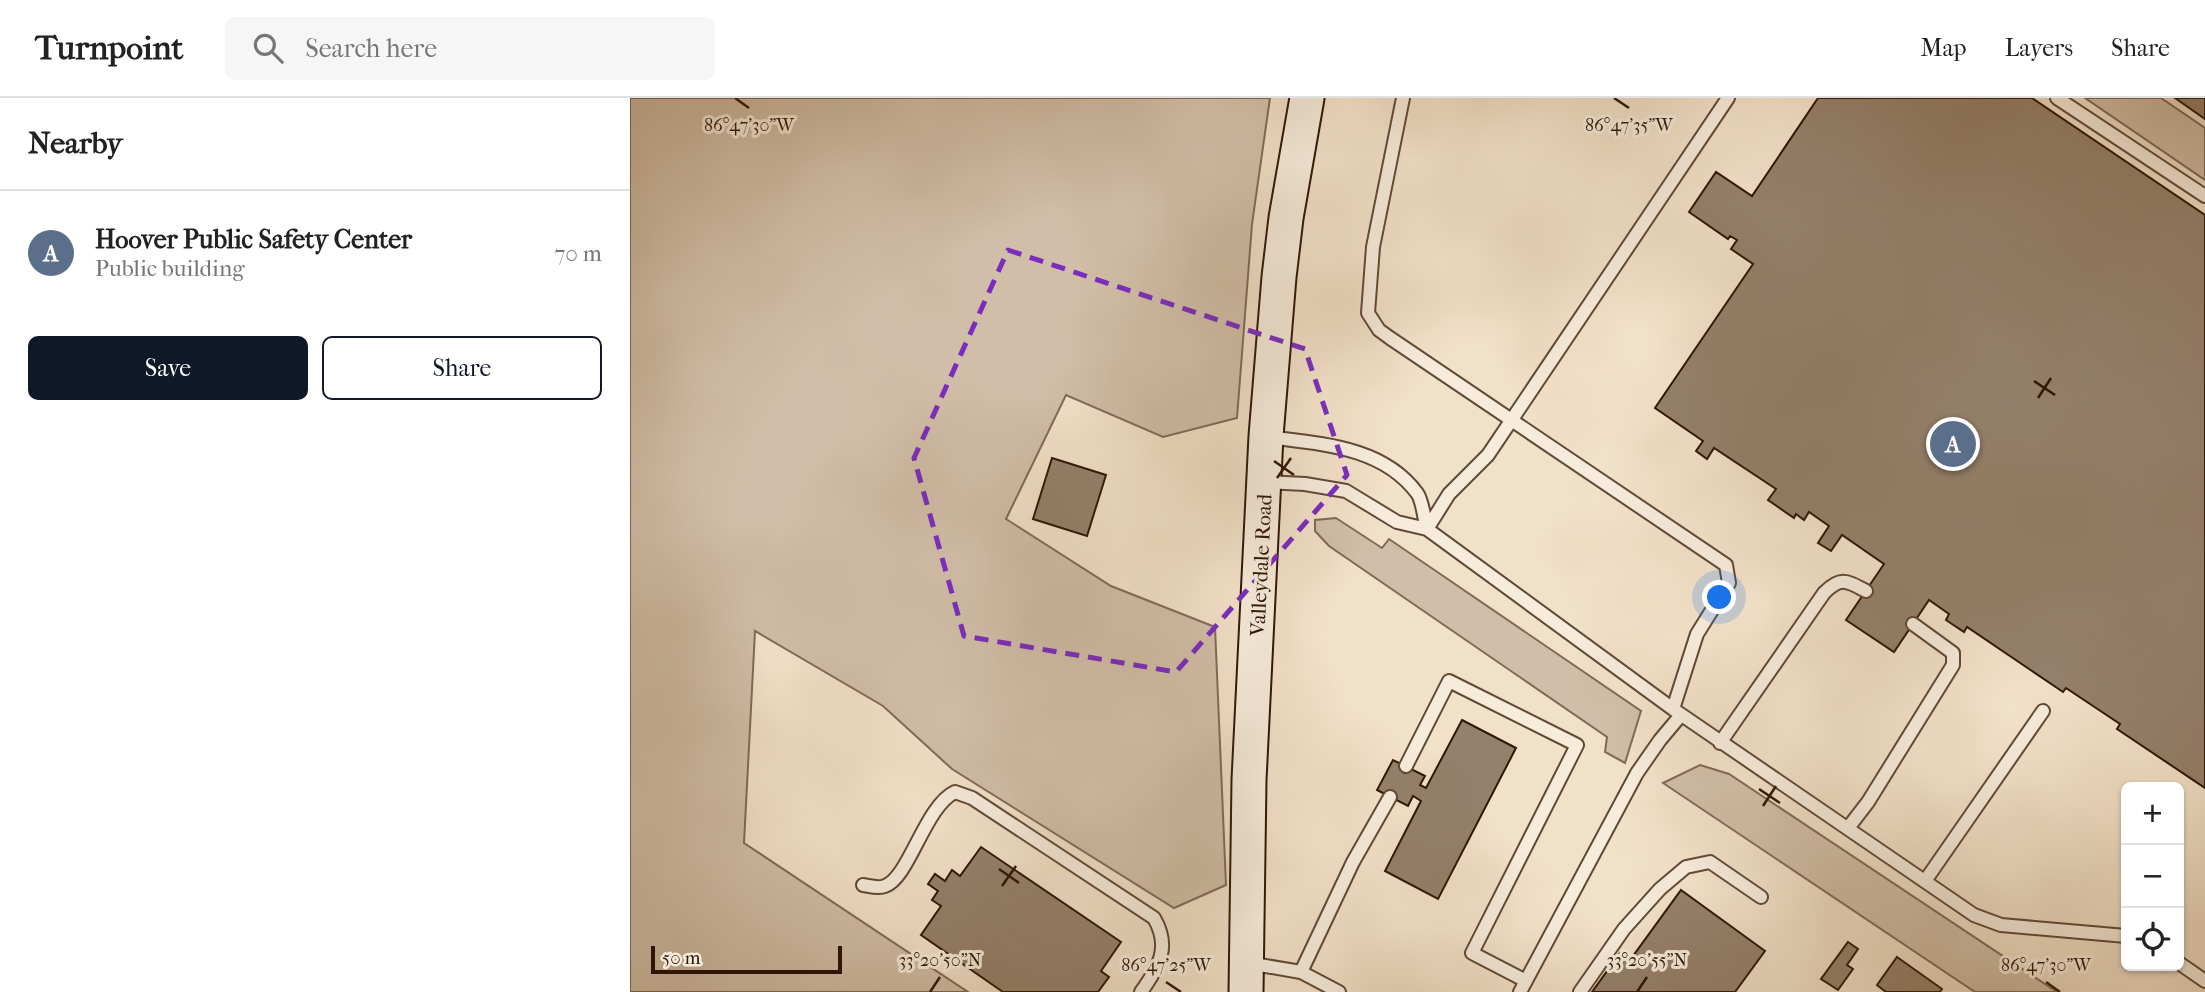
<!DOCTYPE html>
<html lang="en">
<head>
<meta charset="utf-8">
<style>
  body { margin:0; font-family:"IM FELL French Canon",serif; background:#f6f6f6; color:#222 }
  .controls { position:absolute; right:21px; bottom:21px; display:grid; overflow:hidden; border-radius:10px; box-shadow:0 2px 5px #0004 }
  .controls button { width:63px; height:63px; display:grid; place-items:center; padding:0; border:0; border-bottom:2px solid #e0e0e0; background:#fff; color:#222; font:35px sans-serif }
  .scale { position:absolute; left:21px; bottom:18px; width:191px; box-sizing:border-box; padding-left:7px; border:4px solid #2f1606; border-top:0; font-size:19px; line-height:24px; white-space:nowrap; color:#2f1606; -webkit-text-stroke:5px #f7ecdc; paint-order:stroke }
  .you { position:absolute; left:1090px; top:500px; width:24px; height:24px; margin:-18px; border:5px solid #fff; border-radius:50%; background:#1a73e8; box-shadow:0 0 0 10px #1a73e833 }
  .badge { display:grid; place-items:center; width:46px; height:46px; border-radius:50%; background:#111827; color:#fff; font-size:23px; font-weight:700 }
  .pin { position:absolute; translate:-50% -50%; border:4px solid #fff; box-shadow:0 2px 7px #0006 }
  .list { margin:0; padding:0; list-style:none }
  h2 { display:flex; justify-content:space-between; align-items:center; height:91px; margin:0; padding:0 28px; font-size:30px }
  h2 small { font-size:23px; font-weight:400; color:#767676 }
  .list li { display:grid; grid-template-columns:46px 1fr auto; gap:21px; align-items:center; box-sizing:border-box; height:126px; padding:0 28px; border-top:2px solid #e0e0e0 }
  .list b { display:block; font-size:26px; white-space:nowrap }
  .list p { margin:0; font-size:23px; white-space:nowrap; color:#767676 }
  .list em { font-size:23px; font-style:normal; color:#767676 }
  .actions { display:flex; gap:14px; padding:21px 28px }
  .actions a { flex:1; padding:16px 0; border:2px solid #111827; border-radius:10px; text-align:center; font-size:24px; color:#111827 }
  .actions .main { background:#111827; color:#fff }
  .icon { flex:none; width:38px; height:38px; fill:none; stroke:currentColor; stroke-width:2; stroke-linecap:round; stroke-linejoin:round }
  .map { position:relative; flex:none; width:1575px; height:894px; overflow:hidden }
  header { display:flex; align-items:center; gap:42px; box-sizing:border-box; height:98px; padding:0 35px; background:#fff; border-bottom:2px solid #e0e0e0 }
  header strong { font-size:33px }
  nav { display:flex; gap:38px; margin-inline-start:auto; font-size:24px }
  .search { width:490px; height:63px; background:#f6f6f6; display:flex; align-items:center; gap:18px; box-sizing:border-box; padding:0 24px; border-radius:10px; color:#767676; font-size:26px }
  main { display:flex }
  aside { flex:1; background:#fff }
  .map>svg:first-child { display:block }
  .green { fill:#d1bea8; stroke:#806a57; stroke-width:2 }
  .building { fill:#94806b; stroke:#2f1606; stroke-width:2 }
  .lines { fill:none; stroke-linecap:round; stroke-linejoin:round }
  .service-casing { stroke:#604937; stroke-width:16 }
  .secondary-casing { stroke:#2f1606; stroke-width:37 }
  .service { stroke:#f7ecdc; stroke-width:12 }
  .secondary { stroke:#f7ecdc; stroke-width:33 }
  .marked { fill:none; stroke:#7b2cbf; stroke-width:5; stroke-dasharray:14 9; stroke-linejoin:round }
  .ticks { fill:none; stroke:#2f1606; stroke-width:2.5 }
  .labels { text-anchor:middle; stroke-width:6; stroke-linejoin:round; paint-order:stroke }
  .street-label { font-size:21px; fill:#2f1606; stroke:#f7ecdc }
  .ticks-label { font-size:18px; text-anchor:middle; fill:#2f1606; stroke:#f7ecdc; stroke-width:6; stroke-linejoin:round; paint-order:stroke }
</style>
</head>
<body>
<header>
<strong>Turnpoint</strong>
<div class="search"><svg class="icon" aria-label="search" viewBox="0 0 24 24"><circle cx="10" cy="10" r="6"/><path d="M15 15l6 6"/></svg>Search here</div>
<nav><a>Map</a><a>Layers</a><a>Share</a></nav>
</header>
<main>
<aside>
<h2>Nearby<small></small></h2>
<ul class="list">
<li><span class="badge" style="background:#5c6f8a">A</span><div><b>Hoover Public Safety Center</b><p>Public building</p></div><em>70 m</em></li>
</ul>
<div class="actions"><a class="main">Save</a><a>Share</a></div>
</aside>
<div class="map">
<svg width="1575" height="894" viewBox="0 0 1575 894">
  <rect width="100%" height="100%" fill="#f2e1c9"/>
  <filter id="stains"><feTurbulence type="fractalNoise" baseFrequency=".00286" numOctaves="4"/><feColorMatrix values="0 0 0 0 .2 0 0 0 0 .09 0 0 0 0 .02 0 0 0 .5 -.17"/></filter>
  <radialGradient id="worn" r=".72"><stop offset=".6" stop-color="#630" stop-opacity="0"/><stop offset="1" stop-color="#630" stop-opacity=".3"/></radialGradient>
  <path class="green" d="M0,0H640L622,126L607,320L533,339L436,297L376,421L481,488L585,529L596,787L544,810L322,671L253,608L125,533L114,745L338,894H0Z
    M1455,0H1531L1575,30V82Z
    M706,420L752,450L759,441L1011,613L995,665L975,654L977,639L699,448L685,433V422Z
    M1070,667L1099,676L1427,894H1345L1033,685Z"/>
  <path class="building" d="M1188,0H1402L1575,117V690L1487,631L1490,626L1436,590L1433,594L1337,529L1334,534L1316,522L1319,516L1299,502L1264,554L1216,522L1254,466L1212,437L1201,453L1188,445L1199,428L1179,414L1174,422L1166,416L1164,420L1138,402L1146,391L1084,350L1077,361L1066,353L1073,343L1025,310L1123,166L1101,151L1107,142L1100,138L1098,141L1059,114L1086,74L1122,98Z
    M1545,0H1575V21Z
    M422,360L476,377L457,438L403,421Z
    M832,622L886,650L808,801L755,773L791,703L783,698L778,708L747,692L763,662L795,678L790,687L796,690Z
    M351,749L491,844L471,873L479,879L468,894H373L291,837L311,808L302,802L308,793L298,786L305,776L315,783L322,772L330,778Z
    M1051,792L1135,853L1105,894H962L990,855L1000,862Z
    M1218,844L1228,851L1217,867L1223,871L1208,892L1191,881Z
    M1267,859L1312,891L1310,894H1256L1247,887Z"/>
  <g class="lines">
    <g class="service-casing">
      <path id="service" d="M773,0L743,149L738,215L749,232L760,240L1096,467L1099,485L1067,536L1043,611
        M1098,0L858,357L819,396L797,431L1043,611L1344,817L1371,827L1496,838
        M1427,0L1575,98
        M636,384L675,386L716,393L767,424L797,431C794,421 793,403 787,395C752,348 690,346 638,339
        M1090,645L1194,495C1211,478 1217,483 1236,493
        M776,668L819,583L947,647L842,855L896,883
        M1218,730L1238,704L1323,567V555L1283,526
        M1295,783L1413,613
        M233,787C240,788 248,791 255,788C279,780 295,708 325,694L342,700L524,820C541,849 529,869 511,894
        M618,865L671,874L709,894
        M1549,865L1575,883
        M671,874L723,764L760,699
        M890,894L1007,675L1030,642L1051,617
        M950,894L994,831L1030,791L1056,769L1080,764L1131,799"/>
    </g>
    <g class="secondary-casing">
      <path id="secondary" d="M616,894L619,682L636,338L649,179L656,120L677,0"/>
    </g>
    <use href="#service" class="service"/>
    <use href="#secondary" class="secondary"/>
  </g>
  <path class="marked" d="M378,152L675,251L717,377L546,574L334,538L284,360Z"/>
  <path class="ticks" d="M105,0L119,10M984,0L999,10M1404,283L1425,297M1408,300L1421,280M644,363L664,377M647,380L661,360M1129,691L1150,705M1133,708L1146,688M369,771L389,785M372,788L386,768M536,884L551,894M1416,884L1430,894M300,894L310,879M1007,894L1017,879"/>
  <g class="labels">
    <g class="street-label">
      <text transform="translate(631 467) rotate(-87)" y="7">Valleydale Road</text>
    </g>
  </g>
  <g class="ticks-label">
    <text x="119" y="33">86°47'30"W</text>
    <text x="999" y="33">86°47'35"W</text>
    <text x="310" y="868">33°20'50"N</text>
    <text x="1017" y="868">33°20'55"N</text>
    <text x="536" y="873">86°47'25"W</text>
    <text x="1416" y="873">86°47'30"W</text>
  </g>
  <rect width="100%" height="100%" filter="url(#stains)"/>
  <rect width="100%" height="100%" fill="url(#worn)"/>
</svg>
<div class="controls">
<button>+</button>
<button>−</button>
<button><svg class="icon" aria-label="locate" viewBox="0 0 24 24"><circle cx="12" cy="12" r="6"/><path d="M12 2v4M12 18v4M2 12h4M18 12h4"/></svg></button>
</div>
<div class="scale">50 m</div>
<div class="you"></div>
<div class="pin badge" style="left:1323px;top:346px;background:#5c6f8a">A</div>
</div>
</main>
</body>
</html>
